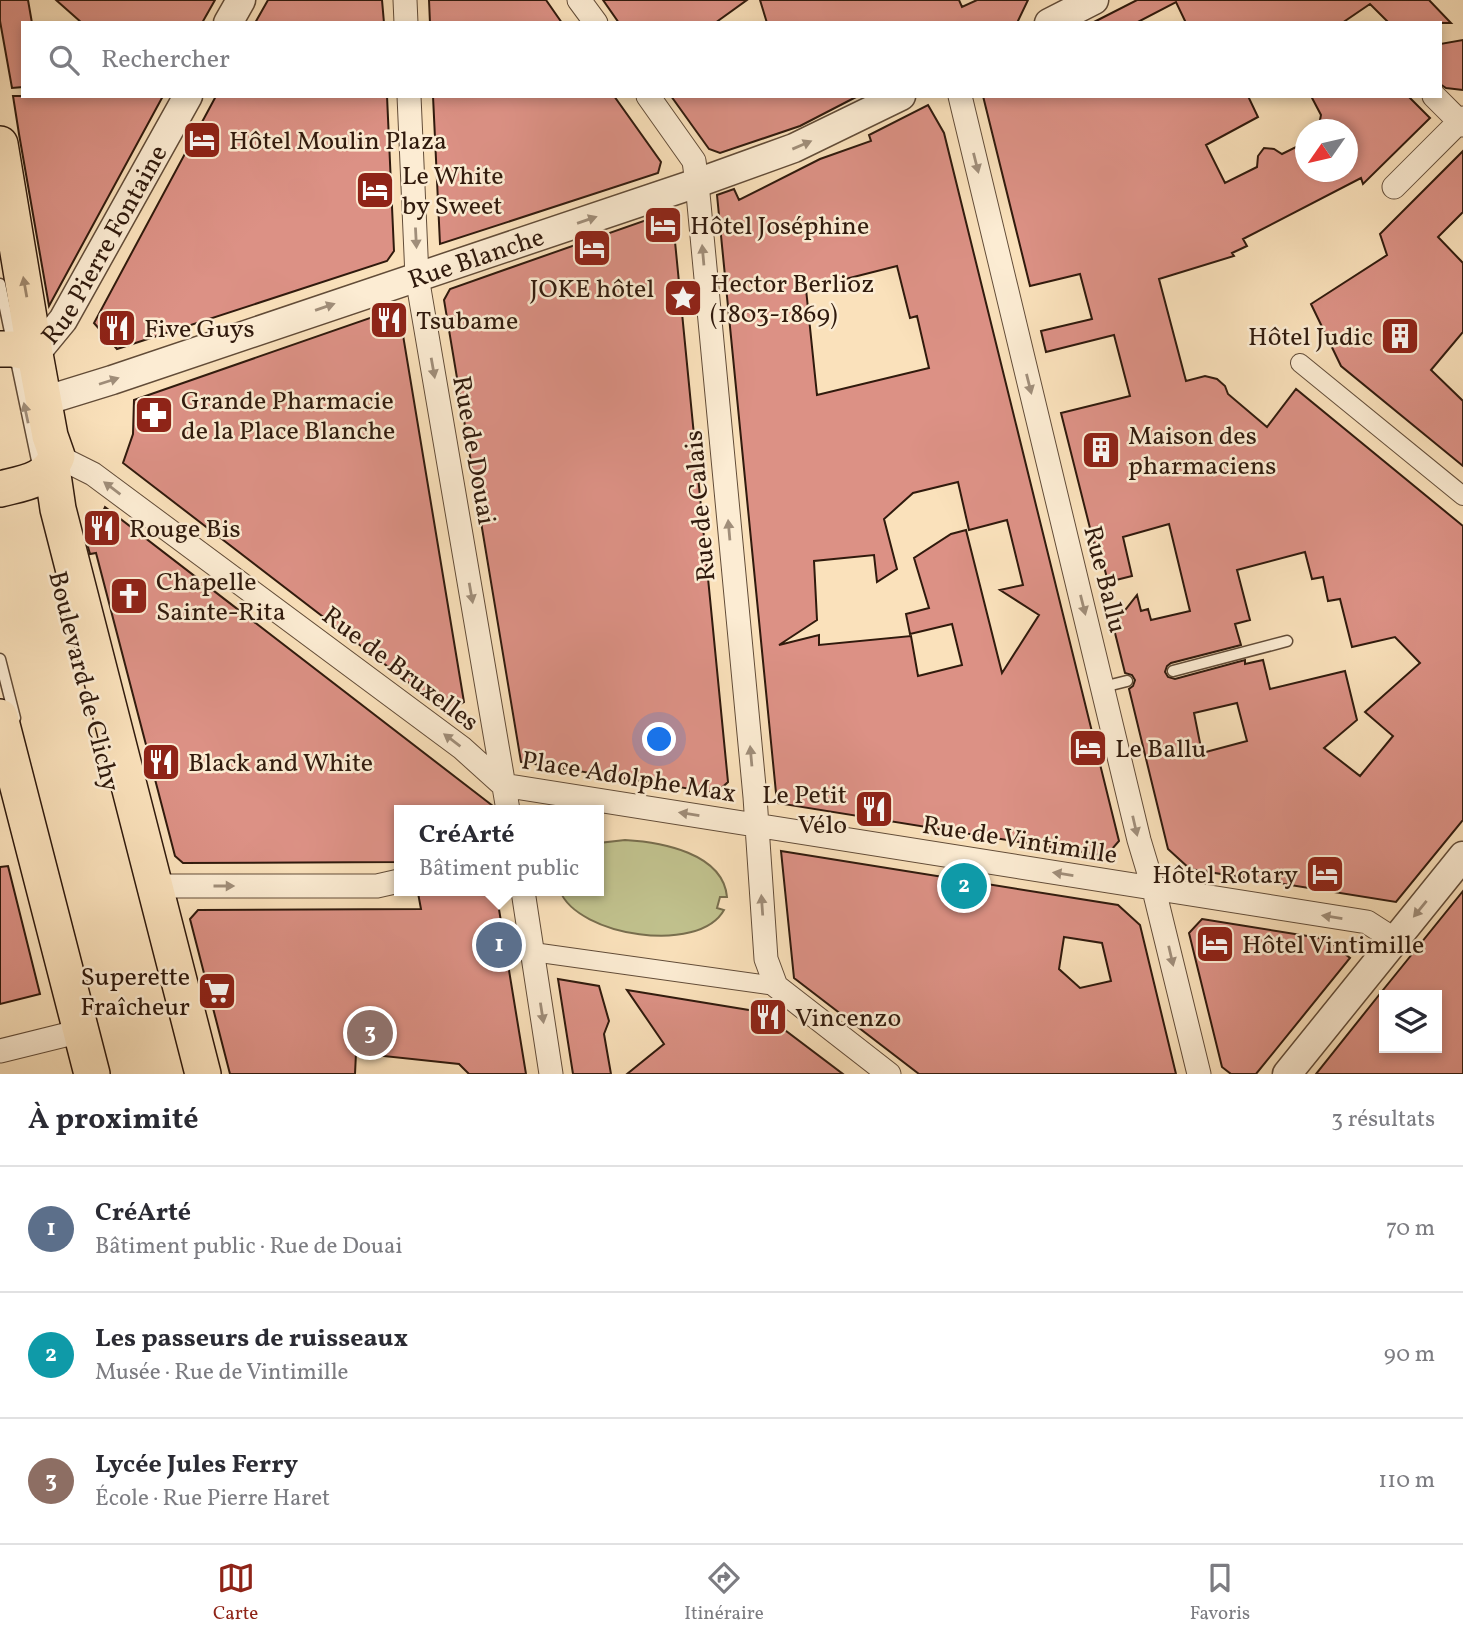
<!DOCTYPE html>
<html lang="fr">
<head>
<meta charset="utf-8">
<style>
  body { margin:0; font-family:Vollkorn,serif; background:#f2f2f3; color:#2b2b33 }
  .controls { position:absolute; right:21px; bottom:21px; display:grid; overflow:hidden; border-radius:0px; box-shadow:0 4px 10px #0003 }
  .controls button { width:63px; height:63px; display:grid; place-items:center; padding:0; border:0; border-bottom:2px solid #e1e1e2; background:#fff; color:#2b2b33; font:35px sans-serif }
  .compass { position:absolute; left:1295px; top:119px; width:63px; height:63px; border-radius:50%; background:#fff; box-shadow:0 4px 10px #0003; rotate:236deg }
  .you { position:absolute; left:660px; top:740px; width:24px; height:24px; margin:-18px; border:5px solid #fff; border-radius:50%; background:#1a73e8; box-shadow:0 0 0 10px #1a73e833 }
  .badge { display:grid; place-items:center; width:46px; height:46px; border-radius:50%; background:#8f2418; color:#fff; font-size:23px; font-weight:700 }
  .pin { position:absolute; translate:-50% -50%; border:4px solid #fff; box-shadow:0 2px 7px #0006 }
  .popup { position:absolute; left:394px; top:805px; width:210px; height:91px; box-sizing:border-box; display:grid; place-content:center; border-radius:0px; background:#fff; filter:drop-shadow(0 2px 5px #0005); font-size:23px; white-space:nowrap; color:#7c7c81 }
  .popup b { font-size:26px; color:#2b2b33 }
  .popup::after { content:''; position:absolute; left:50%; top:100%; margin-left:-14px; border:14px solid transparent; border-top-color:#fff }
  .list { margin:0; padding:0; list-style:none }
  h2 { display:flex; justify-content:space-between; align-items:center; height:91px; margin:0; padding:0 28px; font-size:30px }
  h2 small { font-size:23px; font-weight:400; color:#7c7c81 }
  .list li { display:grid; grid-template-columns:46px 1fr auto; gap:21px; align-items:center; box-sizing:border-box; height:126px; padding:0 28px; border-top:2px solid #e1e1e2 }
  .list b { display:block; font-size:26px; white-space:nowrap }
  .list p { margin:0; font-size:23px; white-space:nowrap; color:#7c7c81 }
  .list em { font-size:23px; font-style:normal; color:#7c7c81 }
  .icon { flex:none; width:38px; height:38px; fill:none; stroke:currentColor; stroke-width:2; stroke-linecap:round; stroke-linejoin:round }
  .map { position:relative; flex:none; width:1463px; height:1074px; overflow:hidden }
  .search { position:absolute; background:#fff; box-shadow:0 4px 10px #0003; left:21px; right:21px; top:21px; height:77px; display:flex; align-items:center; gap:18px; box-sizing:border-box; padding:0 24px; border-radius:0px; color:#7c7c81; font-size:26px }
  .sheet { height:469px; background:#fff }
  nav { display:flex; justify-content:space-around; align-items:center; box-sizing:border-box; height:98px; border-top:2px solid #e1e1e2; background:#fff; font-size:19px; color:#7c7c81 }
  nav a { display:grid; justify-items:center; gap:4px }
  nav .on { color:#8f2418 }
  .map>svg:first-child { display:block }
  .green { fill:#c1c28e; stroke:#786e4e; stroke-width:2 }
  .building { fill:#dc9185; stroke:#301a0d; stroke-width:2; fill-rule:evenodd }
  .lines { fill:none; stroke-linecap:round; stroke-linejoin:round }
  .service-casing { stroke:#624c38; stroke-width:13 }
  .pedestrian-casing { stroke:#624c38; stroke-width:20 }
  .minor-casing { stroke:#624c38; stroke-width:25 }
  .tertiary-casing { stroke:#624c38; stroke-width:31 }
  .primary-casing { stroke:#301a0d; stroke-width:38 }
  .service { stroke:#fcecd3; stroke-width:10 }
  .pedestrian { stroke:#fcecd3; stroke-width:18 }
  .minor { stroke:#fcecd3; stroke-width:23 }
  .tertiary { stroke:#fcecd3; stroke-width:28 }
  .primary { stroke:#fae1bb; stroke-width:35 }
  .oneway { fill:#a08e7a }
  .oneway2 { fill:#9f876d }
  .labels { text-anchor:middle; stroke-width:5; stroke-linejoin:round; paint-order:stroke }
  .poi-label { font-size:26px; fill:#301a0d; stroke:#fcecd3; text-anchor:start }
  .street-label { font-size:26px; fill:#301a0d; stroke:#fcecd3 }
</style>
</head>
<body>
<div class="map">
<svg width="1463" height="1074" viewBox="0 0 1463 1074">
  <rect width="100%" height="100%" fill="#fae1bb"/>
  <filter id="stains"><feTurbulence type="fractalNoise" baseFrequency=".00286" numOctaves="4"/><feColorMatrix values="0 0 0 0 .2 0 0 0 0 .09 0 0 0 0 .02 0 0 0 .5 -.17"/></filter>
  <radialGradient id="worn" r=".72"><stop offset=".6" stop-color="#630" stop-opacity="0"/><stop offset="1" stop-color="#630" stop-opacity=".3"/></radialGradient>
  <path class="green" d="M625,840C661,842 723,853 727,897H720L717,908L724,910C699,955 578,936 560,891H599V843Z"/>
  <path class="building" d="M0,0H28L32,23H23V87L12,88L0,21Z
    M56,0H215L202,23H82Z
    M268,0H382L384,23H255Z
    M429,0H546L562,23H430Z
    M603,0H747L715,23H619Z
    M760,0H959L962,7L977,0H1028L1017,23H767Z
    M1137,0H1429L1451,23H1389L1370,4L1342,23H1186L1176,2L1136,23H1092Z
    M1463,40V90L1446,88L1440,84V44Z
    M13,96H163L49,306L19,134Z
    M216,96H387L394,251L387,261L117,349L94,323Z
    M433,96H614L661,162L658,173L440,244Z
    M671,96H858L800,126L720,153L709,149Z
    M983,96H1248L1258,117L1206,145L1225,183L1257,167L1258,156L1264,148L1274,149L1282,154L1306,142V172H1348V130H1318L1321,115L1311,96H1408L1430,118L1363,184L1361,178L1243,239L1247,246L1232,253L1234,256L1159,279L1186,381L1205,376L1217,379L1225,386L1228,394L1267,427L1296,389L1463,526V820L1396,902L1190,869L1168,849L1129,689L1133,686L1135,680L1132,675L1125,673L1115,633L1119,618L1137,595L1141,611L1148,609L1151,620L1190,611L1169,524L1123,537L1132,576L1108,582L1098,543L1094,544L1061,413L1130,396L1114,335L1046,352L1041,331L1092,319L1080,274L1030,286ZM1305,552L1312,579L1323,577L1328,601L1340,599L1352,647L1395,637L1420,663L1365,712L1393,736L1360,776L1324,748L1357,720L1345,671L1270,689L1263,660L1245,664V660L1175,679L1168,677L1165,672L1167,666L1171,663L1241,645L1235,624L1250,620L1237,570ZM1237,703L1247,741L1202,753L1194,713Z
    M928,105L944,133L1119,841L1106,856L777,803L717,195L734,189L739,200L820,159L871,141L869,135ZM897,266L910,318L917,316L929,368L817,395L806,289ZM958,482L969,530L1007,520L1023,585L1000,590L1039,615L1002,673L966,530L951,534L914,558L929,608L906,614L910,634L952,624L962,665L918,676L911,636L819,645V635L779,645L817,620L814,561L874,555L877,582L897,569L884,519L913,493Z
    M1463,151V212L1438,237L1463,263V332L1431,370L1463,401V466L1341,366L1311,304L1387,255L1380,234Z
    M672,211L728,782L716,793L521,762L444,300L450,289Z
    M390,311L400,317L464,702L447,712L123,463L133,434L134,400Z
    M105,507L493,806L494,810H399V862L183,863L175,856L96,553L90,554L88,547Z
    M781,851L1118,905L1140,925L1176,1074H919L794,978ZM1064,937L1102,943L1111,981L1080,988L1059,969Z
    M8,866L40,994L0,1004V867Z
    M496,891L526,1074H469L459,1064L356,1053L355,1074H230L190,919L198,910L421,909L418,893Z
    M1463,891V1074H1316L1379,995ZM1384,995H1437V1048H1384Z
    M1202,919L1326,939L1350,958L1256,1074H1231L1222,1067L1189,933Z
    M558,979L599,986L609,1021L604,1034L611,1074H573Z
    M627,990L761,1012L843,1074H627L664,1044Z"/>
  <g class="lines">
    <g class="service-casing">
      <path id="service" d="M0,284L39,470
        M0,659L15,718
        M1173,671L1287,641
        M1103,687L1127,681"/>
    </g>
    <g class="pedestrian-casing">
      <path id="pedestrian" d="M1300,363L1463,496
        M533,952L776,986"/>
    </g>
    <g class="minor-casing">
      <path id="minor" d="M405,0L406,23
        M579,0L596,23
        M409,96L417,277L508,810
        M648,96L694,161L697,183L755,797L766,959L776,986L889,1074
        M960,96L1139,840L1154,890L1199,1074
        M1434,96L1463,125
        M1394,187L1463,118
        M57,456L93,474L462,748L503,785L1367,922L1395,940
        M156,886H377L399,881
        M523,891L551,1074
        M0,1051L81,1031"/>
    </g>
    <g class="tertiary-casing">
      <g id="tertiary">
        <path d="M228,23L241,0"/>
        <path d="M1049,23L1094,0"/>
        <path id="s1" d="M35,354L63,320L188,96"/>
        <path id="s2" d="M44,401L112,380L697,183L794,148L901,96"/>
        <path d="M1287,1074L1463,856"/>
      </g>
    </g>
    <g class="primary-casing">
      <path id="primary" d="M0,144L35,354L50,436L57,456C47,481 24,483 0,489
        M0,349H12L35,354
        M52,468L58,509L203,1074
        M0,717L92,1074"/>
    </g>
    <use href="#service" class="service"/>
    <use href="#pedestrian" class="pedestrian"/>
    <use href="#minor" class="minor"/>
    <use href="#tertiary" class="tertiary"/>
    <use href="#primary" class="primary"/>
  </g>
  <defs><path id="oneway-solid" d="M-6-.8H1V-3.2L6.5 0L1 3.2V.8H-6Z" transform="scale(1.75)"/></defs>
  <g class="oneway">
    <use href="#oneway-solid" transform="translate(802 145) rotate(-23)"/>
    <use href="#oneway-solid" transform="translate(976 163) rotate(76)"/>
    <use href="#oneway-solid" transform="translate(587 220) rotate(-19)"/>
    <use href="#oneway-solid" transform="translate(416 238) rotate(87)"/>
    <use href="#oneway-solid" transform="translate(703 255) rotate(-95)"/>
    <use href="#oneway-solid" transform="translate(325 307) rotate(-19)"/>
    <use href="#oneway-solid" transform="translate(433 368) rotate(80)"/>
    <use href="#oneway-solid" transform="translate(109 381) rotate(-18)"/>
    <use href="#oneway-solid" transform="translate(1029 384) rotate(76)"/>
    <use href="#oneway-solid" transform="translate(26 413) rotate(-102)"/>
    <use href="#oneway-solid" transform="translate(112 488) rotate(-143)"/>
    <use href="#oneway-solid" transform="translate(729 530) rotate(-95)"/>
    <use href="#oneway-solid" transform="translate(471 593) rotate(80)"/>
    <use href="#oneway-solid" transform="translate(1083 605) rotate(76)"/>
    <use href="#oneway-solid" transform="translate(452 740) rotate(-143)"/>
    <use href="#oneway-solid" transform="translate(751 756) rotate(-95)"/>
    <use href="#oneway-solid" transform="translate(689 814) rotate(-171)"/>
    <use href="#oneway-solid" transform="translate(1135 826) rotate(77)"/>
    <use href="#oneway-solid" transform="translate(1063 874) rotate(-171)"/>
    <use href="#oneway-solid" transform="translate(224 886)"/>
    <use href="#oneway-solid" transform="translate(762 905) rotate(-94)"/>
    <use href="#oneway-solid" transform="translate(1420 909) rotate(129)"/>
    <use href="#oneway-solid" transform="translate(1332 917) rotate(-171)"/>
    <use href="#oneway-solid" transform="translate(1171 956) rotate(77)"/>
    <use href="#oneway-solid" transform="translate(542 1013) rotate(81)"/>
  </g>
  <use class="oneway2" href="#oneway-solid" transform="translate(25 287) rotate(-100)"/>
  <defs>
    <g id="hotel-square" transform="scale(2.0125)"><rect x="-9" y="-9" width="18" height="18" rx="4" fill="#8f2418" stroke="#fcecd3"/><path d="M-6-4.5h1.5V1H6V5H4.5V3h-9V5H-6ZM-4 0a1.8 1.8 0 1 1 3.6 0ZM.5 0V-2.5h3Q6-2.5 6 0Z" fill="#fff"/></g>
    <g id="sight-square" transform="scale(2.0125)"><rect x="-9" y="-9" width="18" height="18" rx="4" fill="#8f2418" stroke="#fcecd3"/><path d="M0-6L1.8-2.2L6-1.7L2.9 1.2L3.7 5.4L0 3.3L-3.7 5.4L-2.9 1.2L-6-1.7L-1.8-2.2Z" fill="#fff"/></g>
    <g id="restaurant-square" transform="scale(2.0125)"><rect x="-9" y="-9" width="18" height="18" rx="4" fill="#8f2418" stroke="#fcecd3"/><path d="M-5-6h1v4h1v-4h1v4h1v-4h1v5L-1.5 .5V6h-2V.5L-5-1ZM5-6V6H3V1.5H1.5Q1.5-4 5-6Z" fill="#fff"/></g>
    <g id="building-square" transform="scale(2.0125)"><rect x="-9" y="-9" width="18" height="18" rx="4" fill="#8f2418" stroke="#fcecd3"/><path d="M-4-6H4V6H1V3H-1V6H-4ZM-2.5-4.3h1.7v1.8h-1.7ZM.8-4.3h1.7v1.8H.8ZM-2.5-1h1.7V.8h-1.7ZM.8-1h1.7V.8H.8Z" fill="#fff"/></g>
    <g id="pharmacy-square" transform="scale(2.0125)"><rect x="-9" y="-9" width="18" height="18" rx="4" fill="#8f2418" stroke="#fcecd3"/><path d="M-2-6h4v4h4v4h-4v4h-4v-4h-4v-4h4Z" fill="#fff"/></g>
    <g id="church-square" transform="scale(2.0125)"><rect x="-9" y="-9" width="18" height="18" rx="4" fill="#8f2418" stroke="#fcecd3"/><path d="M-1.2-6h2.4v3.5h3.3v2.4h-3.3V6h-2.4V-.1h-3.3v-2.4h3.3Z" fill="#fff"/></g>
    <g id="supermarket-square" transform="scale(2.0125)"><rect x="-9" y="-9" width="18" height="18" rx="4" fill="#8f2418" stroke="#fcecd3"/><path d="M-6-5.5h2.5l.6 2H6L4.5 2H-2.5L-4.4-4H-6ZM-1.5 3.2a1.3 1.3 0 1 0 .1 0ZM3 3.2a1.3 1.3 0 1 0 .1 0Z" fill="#fff"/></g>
  </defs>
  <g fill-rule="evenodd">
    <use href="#hotel-square" x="202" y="140"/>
    <use href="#hotel-square" x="375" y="190"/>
    <use href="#hotel-square" x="663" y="225"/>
    <use href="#hotel-square" x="592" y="248"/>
    <use href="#sight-square" x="683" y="298"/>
    <use href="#restaurant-square" x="389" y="320"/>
    <use href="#restaurant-square" x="117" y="328"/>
    <use href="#building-square" x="1400" y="336"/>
    <use href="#pharmacy-square" x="154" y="415"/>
    <use href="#building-square" x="1101" y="450"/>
    <use href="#restaurant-square" x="102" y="528"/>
    <use href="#church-square" x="129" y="596"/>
    <use href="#hotel-square" x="1088" y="748"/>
    <use href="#restaurant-square" x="161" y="762"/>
    <use href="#restaurant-square" x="874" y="809"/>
    <use href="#hotel-square" x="1325" y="874"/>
    <use href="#hotel-square" x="1215" y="944"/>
    <use href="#supermarket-square" x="217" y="991"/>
    <use href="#restaurant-square" x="768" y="1017"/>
  </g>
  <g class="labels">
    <g class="poi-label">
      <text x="229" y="149">Hôtel Moulin Plaza</text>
      <text x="402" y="184">Le White<tspan x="402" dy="30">by Sweet</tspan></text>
      <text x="690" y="234">Hôtel Joséphine</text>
      <text x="710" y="292">Hector Berlioz<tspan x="710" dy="30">(1803-1869)</tspan></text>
      <text x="592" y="297" text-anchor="middle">JOKE hôtel</text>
      <text x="416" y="329">Tsubame</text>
      <text x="144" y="337">Five Guys</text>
      <text x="1373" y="345" text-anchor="end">Hôtel Judic</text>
      <text x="181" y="409">Grande Pharmacie<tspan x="181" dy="30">de la Place Blanche</tspan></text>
      <text x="1128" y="444">Maison des<tspan x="1128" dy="30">pharmaciens</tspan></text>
      <text x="129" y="537">Rouge Bis</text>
      <text x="156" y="590">Chapelle<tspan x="156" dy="30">Sainte-Rita</tspan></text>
      <text x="1115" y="757">Le Ballu</text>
      <text x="188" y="771">Black and White</text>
      <text x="847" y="803" text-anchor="end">Le Petit<tspan x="847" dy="30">Vélo</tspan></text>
      <text x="1298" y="883" text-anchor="end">Hôtel Rotary</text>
      <text x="1242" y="953">Hôtel Vintimille</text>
      <text x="190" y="985" text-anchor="end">Superette<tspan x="190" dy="30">Fraîcheur</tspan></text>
      <text x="795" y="1026">Vincenzo</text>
    </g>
    <g class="street-label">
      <text dy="9" stroke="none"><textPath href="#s1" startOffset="130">Rue Pierre Fontaine</textPath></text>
      <text dy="9" stroke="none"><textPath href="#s2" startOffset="455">Rue Blanche</textPath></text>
      <text transform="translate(475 450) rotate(80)" y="9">Rue de Douai</text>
      <text transform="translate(699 506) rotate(-95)" y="9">Rue de Calais</text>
      <text transform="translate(1106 579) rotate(76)" y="9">Rue Ballu</text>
      <text transform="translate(401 668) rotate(37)" y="9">Rue de Bruxelles</text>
      <text transform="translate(85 681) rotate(76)" y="9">Boulevard de Clichy</text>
      <text transform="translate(629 776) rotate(9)" y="9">Place Adolphe Max</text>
      <text transform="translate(1020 839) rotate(9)" y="9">Rue de Vintimille</text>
    </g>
  </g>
  <rect width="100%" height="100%" filter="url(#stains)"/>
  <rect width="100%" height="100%" fill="url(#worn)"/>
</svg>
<div class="controls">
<button><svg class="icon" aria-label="layers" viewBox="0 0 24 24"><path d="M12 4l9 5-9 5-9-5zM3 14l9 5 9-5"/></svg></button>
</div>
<svg class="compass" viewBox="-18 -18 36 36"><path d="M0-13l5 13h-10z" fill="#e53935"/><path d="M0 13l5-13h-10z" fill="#7c7c81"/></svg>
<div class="you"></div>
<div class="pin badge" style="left:499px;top:945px;background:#5c6f8a">1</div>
<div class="popup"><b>CréArté</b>Bâtiment public</div>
<div class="pin badge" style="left:964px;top:886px;background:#0f9aa8">2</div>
<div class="pin badge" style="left:370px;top:1033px;background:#8d6e63">3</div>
<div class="search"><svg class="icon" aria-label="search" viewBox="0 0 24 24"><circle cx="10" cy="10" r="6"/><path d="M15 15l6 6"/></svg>Rechercher</div>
</div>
<section class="sheet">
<h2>À proximité<small>3 résultats</small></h2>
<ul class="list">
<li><span class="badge" style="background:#5c6f8a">1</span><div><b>CréArté</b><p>Bâtiment public · Rue de Douai</p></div><em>70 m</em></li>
<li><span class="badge" style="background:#0f9aa8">2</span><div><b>Les passeurs de ruisseaux</b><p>Musée · Rue de Vintimille</p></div><em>90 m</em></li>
<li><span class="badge" style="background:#8d6e63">3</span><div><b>Lycée Jules Ferry</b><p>École · Rue Pierre Haret</p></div><em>110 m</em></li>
</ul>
</section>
<nav>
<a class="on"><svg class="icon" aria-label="map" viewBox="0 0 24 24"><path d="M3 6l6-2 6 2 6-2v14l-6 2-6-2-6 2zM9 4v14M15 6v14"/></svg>Carte</a>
<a><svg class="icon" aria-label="directions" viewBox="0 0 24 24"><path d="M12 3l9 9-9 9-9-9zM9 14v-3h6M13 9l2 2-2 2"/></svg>Itinéraire</a>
<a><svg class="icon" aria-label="saved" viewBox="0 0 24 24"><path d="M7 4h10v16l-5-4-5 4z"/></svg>Favoris</a>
</nav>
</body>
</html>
